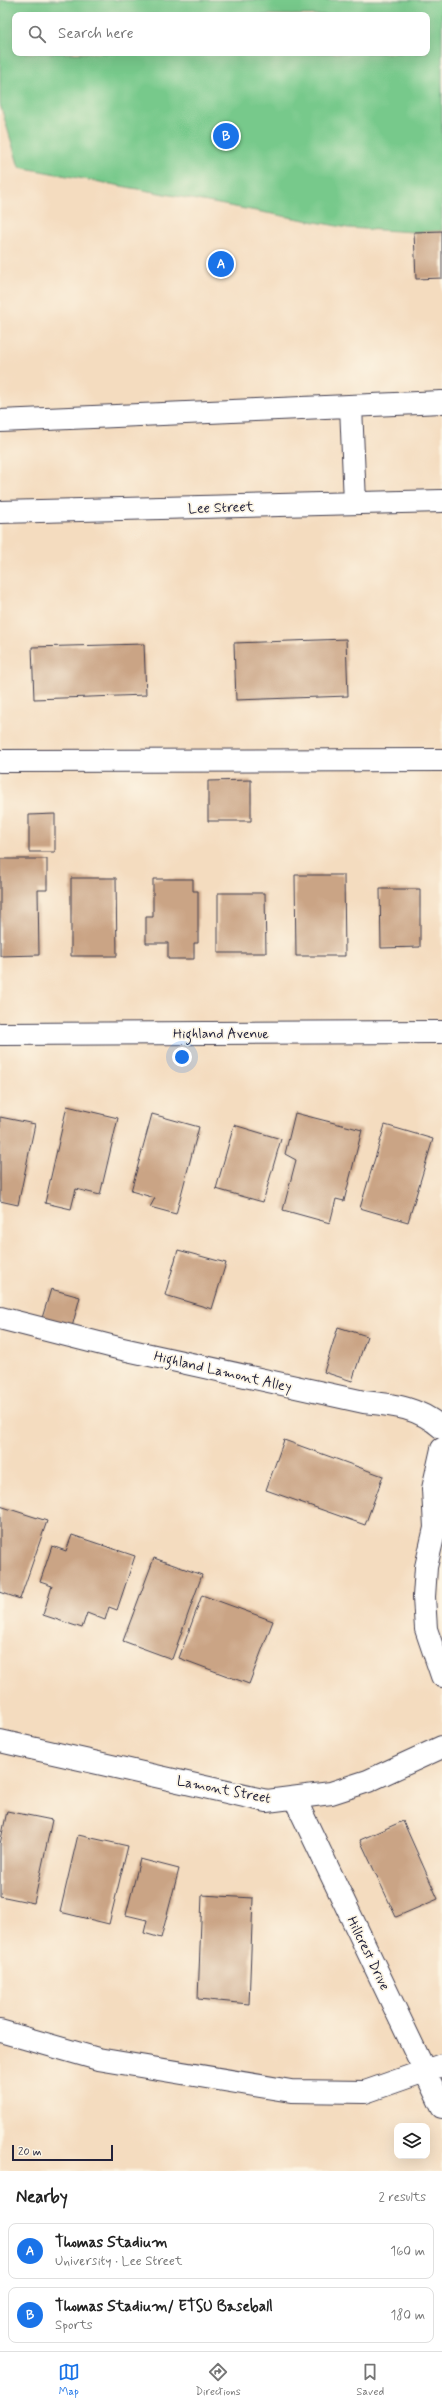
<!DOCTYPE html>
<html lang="en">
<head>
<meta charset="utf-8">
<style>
  body { margin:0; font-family:Mynerve,sans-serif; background:#f6f6f6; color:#222 }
  .controls { position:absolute; right:12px; bottom:12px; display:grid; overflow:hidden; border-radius:8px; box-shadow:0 4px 16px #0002 }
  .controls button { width:36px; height:36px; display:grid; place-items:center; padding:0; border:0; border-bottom:1px solid #e0e0e0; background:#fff; color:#222; font:20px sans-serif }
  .scale { position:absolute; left:12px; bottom:10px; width:101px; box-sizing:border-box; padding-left:4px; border:2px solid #22223b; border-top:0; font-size:11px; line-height:14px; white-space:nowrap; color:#22223b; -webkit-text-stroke:3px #fcf5e5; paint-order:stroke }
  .you { position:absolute; left:182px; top:1057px; width:14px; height:14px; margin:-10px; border:3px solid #fff; border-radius:50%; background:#1a73e8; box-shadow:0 0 0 6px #1a73e833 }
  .badge { display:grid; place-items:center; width:26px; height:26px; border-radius:50%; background:#1a73e8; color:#fff; font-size:13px; font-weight:700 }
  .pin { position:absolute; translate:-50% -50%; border:2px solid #fff; box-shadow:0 1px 4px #0006 }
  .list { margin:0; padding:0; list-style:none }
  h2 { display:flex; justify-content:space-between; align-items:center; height:52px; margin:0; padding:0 16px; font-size:17px }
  h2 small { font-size:13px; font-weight:400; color:#767676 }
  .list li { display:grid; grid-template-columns:26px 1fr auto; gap:12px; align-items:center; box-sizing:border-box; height:56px; margin:0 8px 8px; padding:0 8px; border:1px solid #e0e0e0; border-radius:8px }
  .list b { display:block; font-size:15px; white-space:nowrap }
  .list p { margin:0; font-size:13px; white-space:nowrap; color:#767676 }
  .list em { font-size:13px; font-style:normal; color:#767676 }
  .icon { flex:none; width:22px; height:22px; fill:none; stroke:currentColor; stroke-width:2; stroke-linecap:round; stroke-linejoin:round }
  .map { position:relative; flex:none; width:442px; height:2171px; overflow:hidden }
  .search { position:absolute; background:#fff; box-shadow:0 4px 16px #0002; left:12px; right:12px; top:12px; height:44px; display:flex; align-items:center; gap:10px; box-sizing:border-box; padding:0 14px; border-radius:8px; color:#767676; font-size:15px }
  .sheet { height:180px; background:#fff }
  nav { display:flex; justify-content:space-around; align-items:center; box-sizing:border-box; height:56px; border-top:1px solid #e0e0e0; background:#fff; font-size:11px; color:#767676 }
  nav a { display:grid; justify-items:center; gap:2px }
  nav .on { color:#1a73e8 }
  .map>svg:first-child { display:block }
  .green { fill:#77c98b; stroke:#4c7663; fill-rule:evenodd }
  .building { fill:#caa485 }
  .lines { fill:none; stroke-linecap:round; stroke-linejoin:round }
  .minor-casing { stroke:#423e4f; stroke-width:24 }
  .minor { stroke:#fff; stroke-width:22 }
  .labels { text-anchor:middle; stroke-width:3.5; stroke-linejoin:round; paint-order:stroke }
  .street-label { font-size:14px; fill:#22223b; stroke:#fcf5e5 }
</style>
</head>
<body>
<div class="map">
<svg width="442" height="2171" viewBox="0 0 442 2171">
  <rect width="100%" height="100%" fill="#fcf5e5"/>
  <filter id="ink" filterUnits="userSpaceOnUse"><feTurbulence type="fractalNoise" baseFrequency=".025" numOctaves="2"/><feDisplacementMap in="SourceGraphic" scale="8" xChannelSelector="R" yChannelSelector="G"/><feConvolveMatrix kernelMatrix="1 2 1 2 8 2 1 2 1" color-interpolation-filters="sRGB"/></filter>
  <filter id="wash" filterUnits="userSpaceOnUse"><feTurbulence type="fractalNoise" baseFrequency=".012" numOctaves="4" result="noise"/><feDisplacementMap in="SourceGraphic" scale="16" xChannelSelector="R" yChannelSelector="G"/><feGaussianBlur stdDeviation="0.9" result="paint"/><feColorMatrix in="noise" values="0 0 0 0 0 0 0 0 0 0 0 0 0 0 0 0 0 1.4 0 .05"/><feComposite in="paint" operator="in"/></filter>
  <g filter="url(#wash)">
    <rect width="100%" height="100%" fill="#f4dcbf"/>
    <path class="green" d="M0,0H442V231L414,232L348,228L19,167L0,104ZM15,15H427V53H15Z"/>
    <g id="blocks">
      <path class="building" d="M442,231V278L416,279L414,232Z
        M346,639L348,696L236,700L234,643Z
        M144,644L146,695L34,699L32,647Z
        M251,780V821H208V781Z
        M55,814V852H29V815Z
        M0,859H47V890H38L39,955L0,956Z
        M295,875H344L345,956H296Z
        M71,878H116L117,956H71Z
        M153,879H193V891H198V943H194V959H168V943H146V917H153Z
        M380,889H420V947L381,948Z
        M218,893H265L266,953H218Z
        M67,1106L118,1118L100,1195L76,1189L71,1209L45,1203Z
        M295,1113L362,1130L344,1201L336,1199L330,1223L283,1210L296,1160L285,1154Z
        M152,1114L199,1127L176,1214L150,1207L155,1198L131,1191Z
        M0,1117L35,1124L18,1205L0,1201Z
        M234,1125L281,1139L263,1202L216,1189Z
        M385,1125L433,1139L408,1222L360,1208Z
        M178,1250L226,1263L212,1309L165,1295Z
        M51,1289L80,1297L72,1327L42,1318Z
        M338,1327L367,1336L352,1381L324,1372Z
        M284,1440L383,1476L365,1525L266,1490Z
        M0,1506L47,1521L20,1599L0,1592Z
        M72,1535L135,1556L117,1610L109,1607L105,1620L87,1613L82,1628L43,1615L52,1586L40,1582L52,1546L66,1551Z
        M154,1558L202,1575L172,1659L123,1641Z
        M202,1595L273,1621L249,1684L179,1658Z
        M7,1811L52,1820L34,1903L0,1896V1844Z
        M403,1821L438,1899L396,1917L360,1840Z
        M78,1835L128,1846L109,1924L60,1912Z
        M140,1859L179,1869L161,1938L144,1933L147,1920L126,1915Z
        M202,1895L253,1898L249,2004L198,1999Z"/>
    </g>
  </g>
  <g filter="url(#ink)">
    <use href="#blocks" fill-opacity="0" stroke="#423e4f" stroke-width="1"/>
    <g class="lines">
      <g class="minor-casing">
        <path id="minor" d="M351,406L355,503
          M0,421L442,402
          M0,512L442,501
          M0,761L442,760
          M0,1034L442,1032
          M0,1318L118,1348L364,1402C394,1405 418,1407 442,1428
          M442,1449L433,1489L435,1528L426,1567L424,1597L426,1629L442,1676
          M0,1741L267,1801L331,1793L368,1781L442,1747
          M295,1799L442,2107
          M0,2031L98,2059L291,2091L365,2092L442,2065"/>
      </g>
      <use href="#minor" class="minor"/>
    </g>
  </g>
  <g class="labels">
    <g class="street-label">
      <text transform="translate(221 507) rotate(-2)" y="5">Lee Street</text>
      <text x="221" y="1038">Highland Avenue</text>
      <text transform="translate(223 1371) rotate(13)" y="5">Highland Lamont Alley</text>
      <text transform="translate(224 1789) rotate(11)" y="5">Lamont Street</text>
      <text transform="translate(369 1953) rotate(64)" y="5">Hillcrest Drive</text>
    </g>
  </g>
</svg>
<div class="controls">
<button><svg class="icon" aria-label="layers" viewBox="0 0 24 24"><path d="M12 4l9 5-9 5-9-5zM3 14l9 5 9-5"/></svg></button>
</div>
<div class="scale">20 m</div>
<div class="you"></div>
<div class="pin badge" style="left:221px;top:264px">A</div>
<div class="pin badge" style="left:226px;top:136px">B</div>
<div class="search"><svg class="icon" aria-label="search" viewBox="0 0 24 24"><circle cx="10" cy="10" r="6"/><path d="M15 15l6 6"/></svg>Search here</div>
</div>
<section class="sheet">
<h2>Nearby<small>2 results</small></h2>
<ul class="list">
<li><span class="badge">A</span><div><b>Thomas Stadium</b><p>University · Lee Street</p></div><em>160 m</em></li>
<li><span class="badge">B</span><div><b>Thomas Stadium/ ETSU Baseball</b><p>Sports</p></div><em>180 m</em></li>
</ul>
</section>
<nav>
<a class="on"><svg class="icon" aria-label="map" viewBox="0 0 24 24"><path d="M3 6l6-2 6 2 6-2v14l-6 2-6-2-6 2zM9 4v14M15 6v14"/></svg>Map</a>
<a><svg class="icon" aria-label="directions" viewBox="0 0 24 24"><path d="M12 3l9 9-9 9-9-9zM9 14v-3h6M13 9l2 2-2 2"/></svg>Directions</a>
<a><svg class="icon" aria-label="saved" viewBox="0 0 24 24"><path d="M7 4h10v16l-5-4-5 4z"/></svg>Saved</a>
</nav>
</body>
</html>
